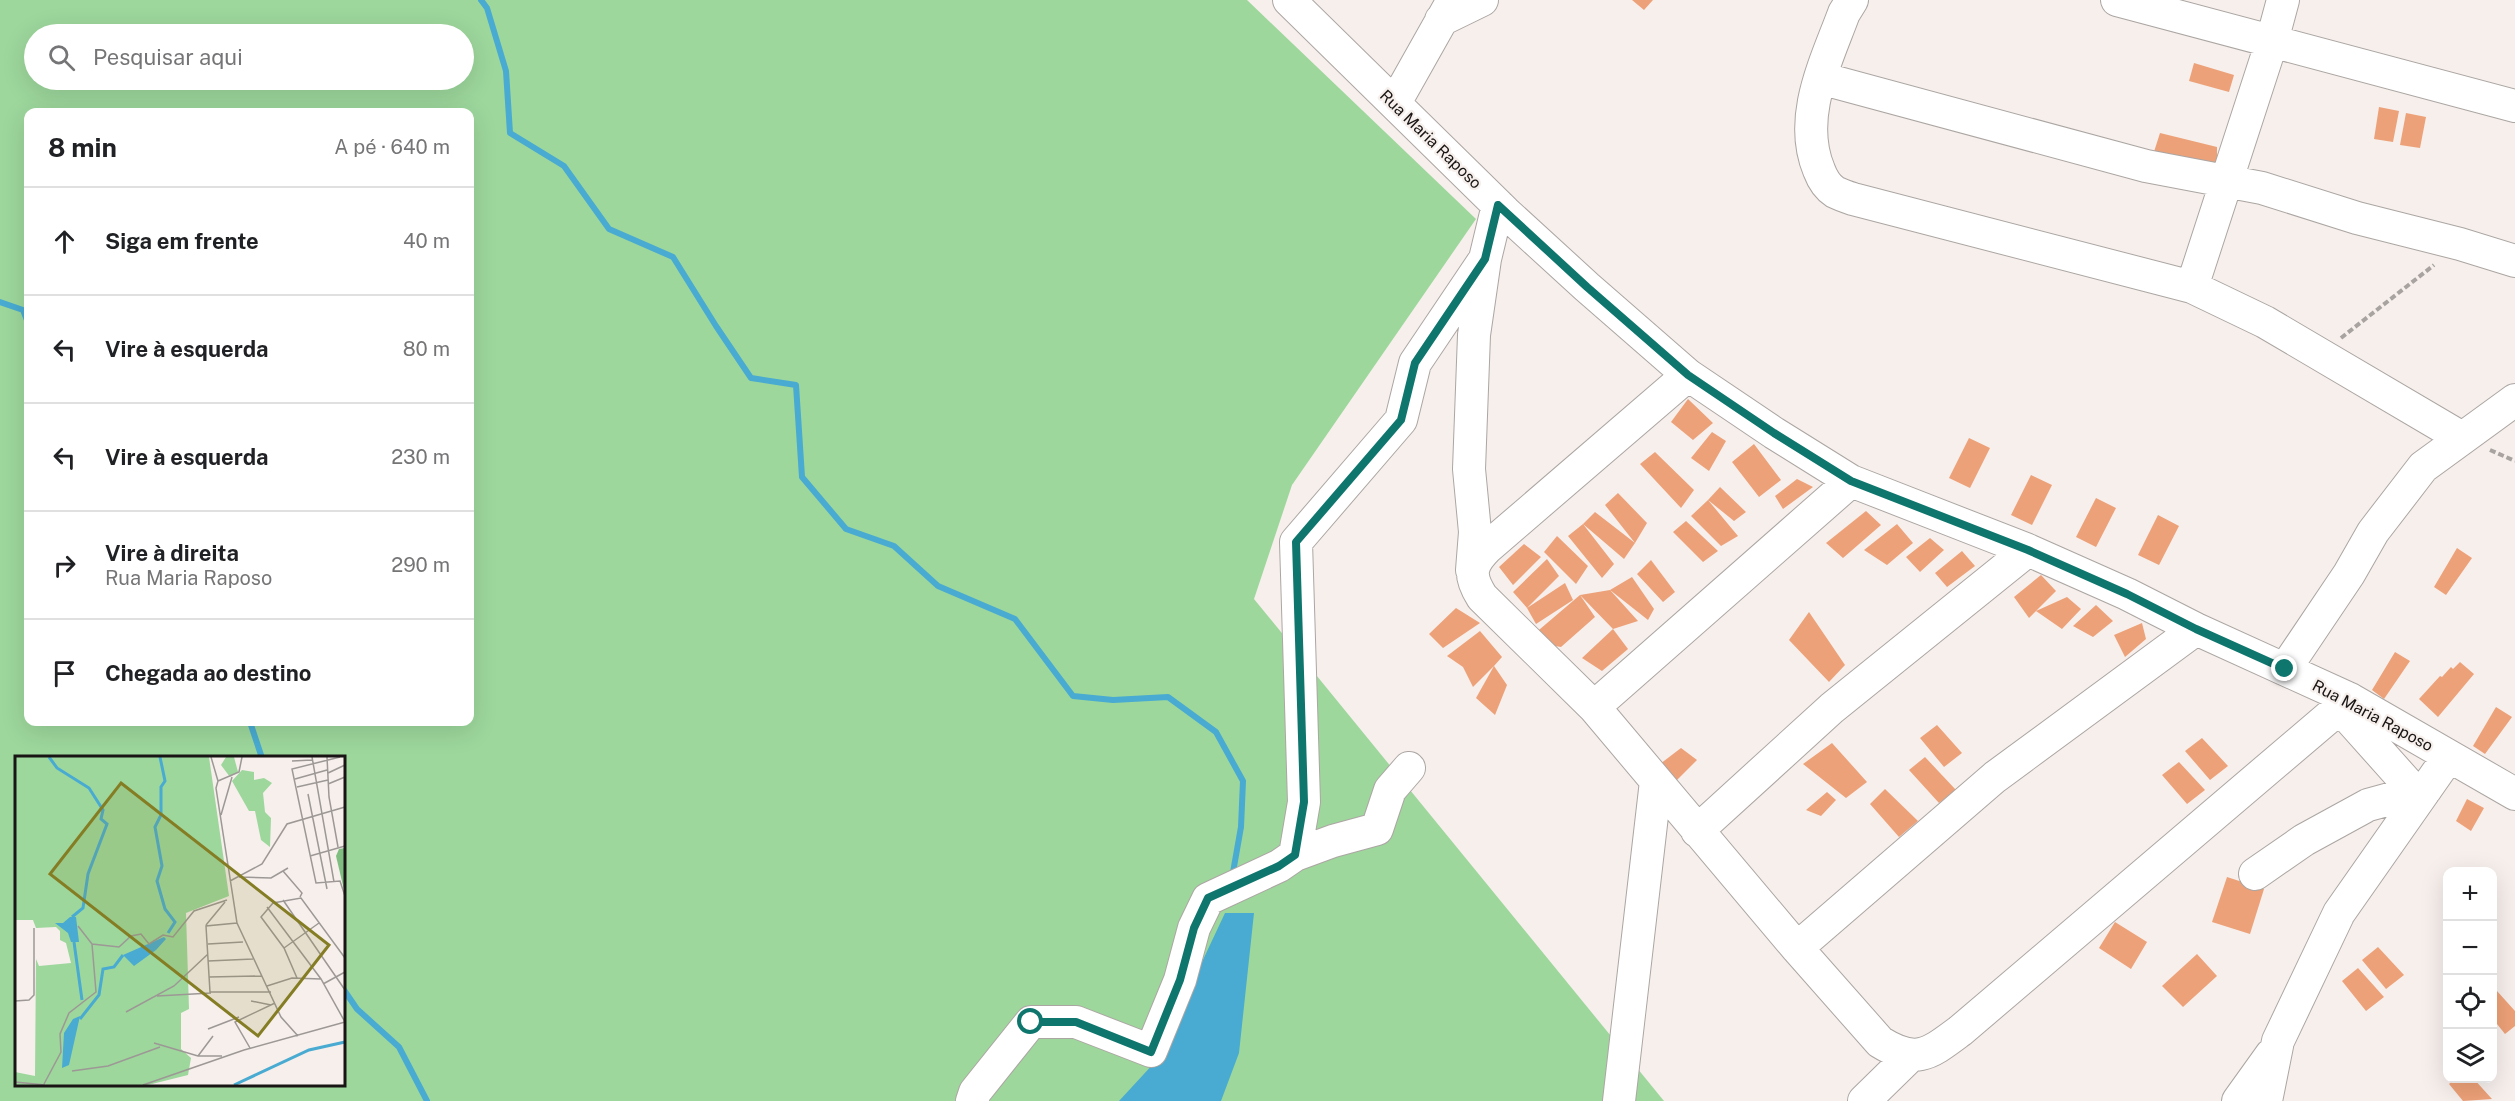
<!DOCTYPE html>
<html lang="pt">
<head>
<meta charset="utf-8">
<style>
  body { margin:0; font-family:"Public Sans",sans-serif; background:#f6f6f6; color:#202124 }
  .controls { position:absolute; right:18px; bottom:18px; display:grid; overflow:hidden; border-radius:12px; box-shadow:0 6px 24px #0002 }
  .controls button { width:54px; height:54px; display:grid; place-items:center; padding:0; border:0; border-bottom:2px solid #e0e0e0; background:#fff; color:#202124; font:30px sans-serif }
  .stop { position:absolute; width:18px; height:18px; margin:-14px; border:4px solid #0f766e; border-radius:50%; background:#fff }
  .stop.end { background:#0f766e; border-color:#fff; box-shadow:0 2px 6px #0008 }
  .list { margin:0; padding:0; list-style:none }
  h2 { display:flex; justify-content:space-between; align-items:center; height:78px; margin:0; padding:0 24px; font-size:26px }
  h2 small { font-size:20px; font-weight:400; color:#757577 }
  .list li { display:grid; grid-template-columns:39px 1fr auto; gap:18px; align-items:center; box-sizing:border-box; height:108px; padding:0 24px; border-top:2px solid #e0e0e0 }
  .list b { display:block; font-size:22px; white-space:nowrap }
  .list p { margin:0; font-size:20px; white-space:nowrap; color:#757577 }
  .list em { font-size:20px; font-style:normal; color:#757577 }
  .icon { flex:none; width:33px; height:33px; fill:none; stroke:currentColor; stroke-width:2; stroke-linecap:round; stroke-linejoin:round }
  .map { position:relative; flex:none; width:2515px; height:1101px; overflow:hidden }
  .search { position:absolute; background:#fff; box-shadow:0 6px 24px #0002; left:24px; top:24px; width:450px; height:66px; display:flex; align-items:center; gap:15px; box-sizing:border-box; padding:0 21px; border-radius:33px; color:#757577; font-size:22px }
  .panel { position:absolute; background:#fff; box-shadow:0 6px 24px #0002; left:24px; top:108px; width:450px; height:618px; border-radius:12px }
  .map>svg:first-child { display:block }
  .green { fill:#9dd79c; fill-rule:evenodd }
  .water { fill:#49abd1 }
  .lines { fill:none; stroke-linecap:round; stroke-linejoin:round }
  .stream { stroke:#49abd1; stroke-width:6 }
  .building { fill:#eda178 }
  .minor-casing { stroke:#aca6a3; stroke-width:34 }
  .path { stroke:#a8a3a0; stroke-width:4; stroke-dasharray:6 3; stroke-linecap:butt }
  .minor { stroke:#fff; stroke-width:32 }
  .route { stroke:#0f766e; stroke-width:8 }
  .labels { text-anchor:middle; stroke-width:4.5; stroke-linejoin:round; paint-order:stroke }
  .street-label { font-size:16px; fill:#181514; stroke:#f6efec }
  .inset-river { fill:none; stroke:#49abd1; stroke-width:3 }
  .inset-road { fill:none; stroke:#9d9896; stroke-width:1.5 }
  .view { fill:#857d24; fill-opacity:0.15; stroke:#857d24; stroke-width:3 }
  .inset-edge { fill:none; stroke:#181514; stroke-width:3 }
</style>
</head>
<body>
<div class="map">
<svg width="2515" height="1101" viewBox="0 0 2515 1101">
  <rect width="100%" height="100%" fill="#f6efec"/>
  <path class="green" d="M0,0H1247L1476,219L1292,485L1254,599L1664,1101H0ZM34,34H464V80H34ZM28,112H470V722H28ZM16,758H344V1084H16Z"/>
  <path class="water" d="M1225,913H1254L1239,1053L1221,1101H1119L1155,1062Z"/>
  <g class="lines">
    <path class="stream" d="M481,0L487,8L506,71L510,133L564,166L609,229L673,257L716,326L751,378L796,385L802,477L846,529L894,546L938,586L1015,619L1073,696L1113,700L1168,697L1216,732L1243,781L1241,827L1232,878
      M0,302L23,310L28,323
      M250,722L262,758
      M344,990L357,1009L399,1047L427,1101"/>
  </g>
  <path class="building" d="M1632,0H1653L1644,10Z
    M2194,63L2234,75L2229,92L2189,81Z
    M2379,107L2399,111L2393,142L2374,139Z
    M2406,113L2426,117L2420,148L2400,145Z
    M2160,133L2217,147V167L2152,158Z
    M1688,399L1713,423L1693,440L1671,422Z
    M1712,432L1726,441L1709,471L1691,458Z
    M1969,438L1990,448L1970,488L1949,478Z
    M1754,444L1781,480L1759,497L1732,462Z
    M1655,452L1694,490L1681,508L1640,464Z
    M2031,475L2052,485L2032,525L2011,515Z
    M1797,479L1813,487L1783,509L1775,496Z
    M1720,487L1746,512L1734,521L1708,500Z
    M1618,493L1647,523L1635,543L1624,559L1583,524L1595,512L1635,543L1605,505Z
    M2096,498L2116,508L2096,547L2076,537Z
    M1708,500L1738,536L1721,546L1691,516Z
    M1866,511L1881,525L1843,558L1826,543Z
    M2158,515L2179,526L2159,565L2138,555Z
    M1686,521L1718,551L1703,562L1673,532Z
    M1583,524L1614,564L1602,578L1568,536Z
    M1897,524L1913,543L1887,565L1864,550Z
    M1557,536L1588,566L1576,584L1544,552Z
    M1930,538L1944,550L1920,572L1906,557Z
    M1524,544L1541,557L1513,585L1499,567Z
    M2457,548L2472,558L2446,595L2434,587Z
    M1962,551L1975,566L1947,587L1935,573Z
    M1547,559L1559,576L1527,608L1513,592Z
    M1651,560L1675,592L1663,602L1637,574Z
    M2041,575L2056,591L2029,618L2014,597Z
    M1632,577L1654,609L1648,620L1610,590Z
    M1565,583L1573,600L1536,624L1527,608Z
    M1610,590L1638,621L1613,629L1580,595L1595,617L1561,647L1526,641L1580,595Z
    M2067,597L2081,609L2062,629L2036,611Z
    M2096,605L2113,621L2093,637L2073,626Z
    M1456,608L1480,623L1443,648L1429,634Z
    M1809,612L1845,665L1829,682L1789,640Z
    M2142,623L2146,639L2125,657L2114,635Z
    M1613,629L1628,649L1602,671L1582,658Z
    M1480,631L1502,657L1494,666L1507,685L1495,715L1476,698L1494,666L1473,687L1463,667L1447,656Z
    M2395,652L2410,661L2384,699L2372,690Z
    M2460,662L2474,674L2438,717L2419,699L2440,676L2442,677L2451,667L2453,669Z
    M2496,707L2512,717L2485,754L2473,746Z
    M1937,725L1962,753L1944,767L1920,738Z
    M2202,738L2228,766L2210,780L2185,751Z
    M1832,743L1867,782L1846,798L1803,764Z
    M1681,748L1697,760L1677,780L1660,764Z
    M1925,757L1956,790L1939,803L1909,770Z
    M2179,762L2205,790L2187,804L2162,775Z
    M1885,789L1918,821L1899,837L1870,804Z
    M1827,792L1836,800L1821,816L1806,810Z
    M2467,799L2484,808L2471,831L2456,821Z
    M2227,877L2264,889L2250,934L2212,922Z
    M2115,922L2147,942L2131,969L2099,948Z
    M2378,947L2404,975L2386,989L2362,960Z
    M2197,954L2217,976L2183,1007L2162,986Z
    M2358,968L2384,997L2366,1011L2342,981Z
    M2497,991L2515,1011V1026L2505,1034L2493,1019V995Z
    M2456,1078H2473L2492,1099L2463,1101L2449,1084Z"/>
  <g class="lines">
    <g class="minor-casing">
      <path id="minor" d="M1289,0L1505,212L1587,287L1688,375L1774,433L1851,481L2028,550L2127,594L2196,629L2350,699L2515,794
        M1852,0L1844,13C1826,62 1797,117 1819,170C1822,178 1827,187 1835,192C1841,195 1847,197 1853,199L2192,287L2265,322L2462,438
        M2117,0L2515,106
        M1441,20L1482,0
        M1820,78L2146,166L2262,188L2357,218L2460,244L2515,261
        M1395,103L1453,0
        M2192,287L2272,41L2283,0
        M1688,375L1488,547C1470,565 1468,575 1482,597L1594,707L1797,948L1880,1042C1917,1065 1929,1054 1960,1031L2350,699
        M1472,570L1475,532L1469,469L1474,335L1485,259L1498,205
        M2285,669L2349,574L2373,532L2423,467L2515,400
        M1594,707L1851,481
        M2340,708L2415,792
        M1697,831L1832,708L2028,550
        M1295,855L1333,841L1377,829L1390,790L1409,768
        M2255,874L2304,840L2368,805L2426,789
        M1797,948L1995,777L2196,629
        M972,1101L975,1092L1031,1022H1076L1151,1051L1180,980L1194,928L1208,899L1279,866L1295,855L1304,802L1296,542L1401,420L1415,363L1485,259
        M1619,1101L1656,781
        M1864,1101L1911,1055
        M2238,1101L2271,1055
        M2266,1101L2278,1041L2339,913L2449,756"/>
    </g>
    <path class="path" d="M2341,338L2434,265
      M2490,450L2515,461"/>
    <use href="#minor" class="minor"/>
  </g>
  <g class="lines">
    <path class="route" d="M1031,1022H1076L1151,1052L1180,980L1194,928L1208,898L1279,866L1295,855L1304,802L1296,542L1401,420L1415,363L1485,259L1498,205L1587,287L1688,375L1774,433L1851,481L2028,550L2127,594L2196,629L2285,669"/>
  </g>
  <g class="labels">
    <g class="street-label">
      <text transform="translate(1431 139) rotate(44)" y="6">Rua Maria Raposo</text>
      <text transform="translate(2373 715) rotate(28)" y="6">Rua Maria Raposo</text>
    </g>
  </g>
  <g transform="translate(15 756)">
    <rect width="330" height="330" fill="#f6efec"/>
    <path d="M0,1H194L214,140L171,157L174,253L166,257V293L176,302L173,319L133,329H0V316L20,320L21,203L24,210L56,207L51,187L45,184V175L41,171L21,172L18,164H0ZM211,1H219L223,16L215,21L206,9ZM227,14L239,16V24L249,22L257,27L248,37L250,56L256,62L255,91L246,84L240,55H234L217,25Z" fill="#9dd79c"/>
    <path d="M330,92V138L321,100L324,93Z" fill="#80bd80"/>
    <path d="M55,161H61L64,186H56L53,177L40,167H48ZM149,181L151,183L141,194L119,210L108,199ZM65,260L54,309L47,312L49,277L58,263Z" fill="#49abd1"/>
    <path class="inset-river" d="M34,1L42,12L74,32L88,54L86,63L92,68L73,118L68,152L57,161M145,1L150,25L146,31V59L140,71L147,110L142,125L150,153L160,166L153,177M59,186L67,244M65,263L84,239L88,213L99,211L108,199M219,329L294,294L330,286"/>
    <path class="inset-road" d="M196,1L203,25M297,1L319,126M312,1L314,41L323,91M325,1L277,13L301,127L325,125L330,140M277,5L297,4M313,17L330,9M280,23L312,14M203,25L201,32L222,167L266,261L283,280M203,25L224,16L227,1M313,28L330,21M282,31L313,24M293,38L312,133M206,59L217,21M295,100L330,90M268,115L287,137L285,141M224,121L256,122L273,112M215,125L247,108L272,68L330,51M268,144L330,234M222,167L191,170L195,236H256M191,169L210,146M63,170L77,188L104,191L116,180L126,178L134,188L148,179L158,181L179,155L212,144M193,188L228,186M269,192L304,167M193,205L238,203M194,221L247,220M282,222L269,192L246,161L258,147L286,142L330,202M308,228L330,216M252,230L277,222L306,223M142,240L196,237M0,245L14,244L19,239V172M236,245L256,249M111,256L159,230L193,198M193,273L224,261M139,287L183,300H207M235,292L220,266L260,247M183,300L198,280M57,315L93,310L145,291M0,326L30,329M29,328L46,296L45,278L54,257L81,236L77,188M128,329L229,294L330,266L306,223L252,151"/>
    <path class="view" d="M106,27L314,189L243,280L35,118Z"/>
    <rect width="330" height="330" class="inset-edge"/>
  </g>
</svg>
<div class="controls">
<button>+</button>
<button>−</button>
<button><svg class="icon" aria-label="locate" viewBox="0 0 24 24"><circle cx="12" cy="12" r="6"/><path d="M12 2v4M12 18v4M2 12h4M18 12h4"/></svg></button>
<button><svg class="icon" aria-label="layers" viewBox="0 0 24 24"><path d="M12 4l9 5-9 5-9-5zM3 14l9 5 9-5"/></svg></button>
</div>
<div class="stop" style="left:1031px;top:1022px"></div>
<div class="stop end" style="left:2285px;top:669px"></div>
<div class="search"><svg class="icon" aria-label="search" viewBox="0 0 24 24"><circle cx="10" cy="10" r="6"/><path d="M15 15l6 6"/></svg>Pesquisar aqui</div>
<section class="panel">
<h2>8 min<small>A pé · 640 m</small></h2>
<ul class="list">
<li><svg class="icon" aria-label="ahead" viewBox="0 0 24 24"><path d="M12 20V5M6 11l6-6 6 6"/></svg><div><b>Siga em frente</b></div><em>40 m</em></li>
<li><svg class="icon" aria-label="left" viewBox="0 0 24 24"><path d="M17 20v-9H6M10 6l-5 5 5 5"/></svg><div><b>Vire à esquerda</b></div><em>80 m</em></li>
<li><svg class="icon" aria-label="left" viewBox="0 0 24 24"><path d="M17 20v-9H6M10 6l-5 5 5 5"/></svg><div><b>Vire à esquerda</b></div><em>230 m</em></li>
<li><svg class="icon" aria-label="right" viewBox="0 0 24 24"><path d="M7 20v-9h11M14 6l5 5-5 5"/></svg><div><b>Vire à direita</b><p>Rua Maria Raposo</p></div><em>290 m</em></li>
<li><svg class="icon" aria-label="arrive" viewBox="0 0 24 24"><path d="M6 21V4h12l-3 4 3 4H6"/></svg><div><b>Chegada ao destino</b></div></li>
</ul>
</section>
</div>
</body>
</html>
